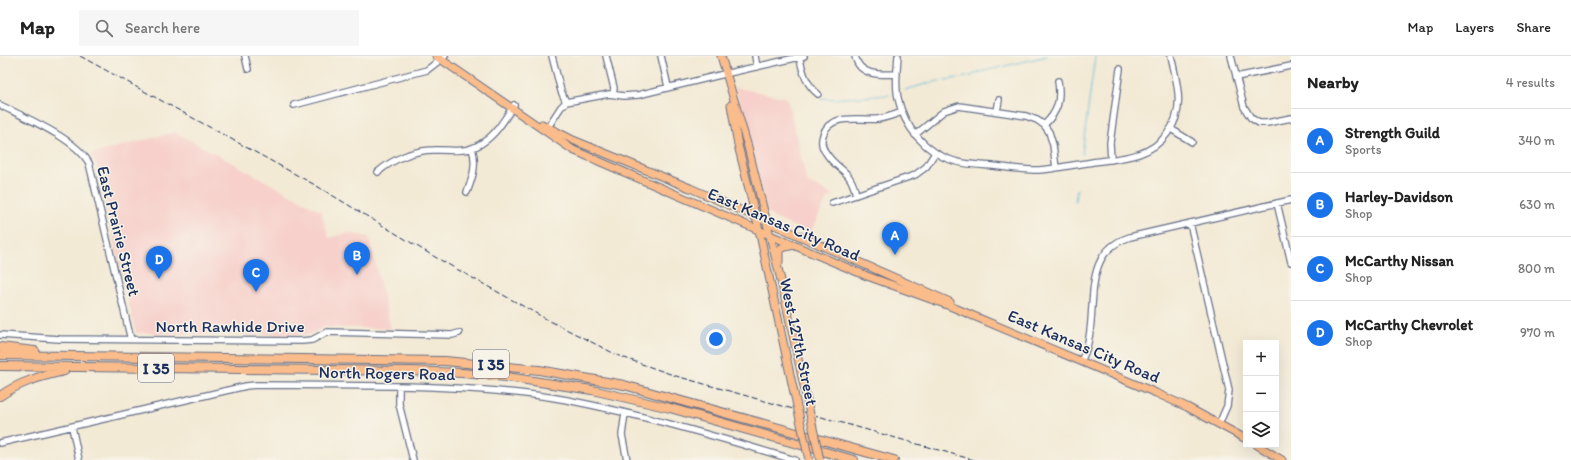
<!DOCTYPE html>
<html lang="en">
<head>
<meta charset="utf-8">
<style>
  body { margin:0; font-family:Itim,sans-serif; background:#f6f6f6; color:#222 }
  .controls { position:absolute; right:12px; bottom:12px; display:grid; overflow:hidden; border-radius:0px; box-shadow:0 4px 16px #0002 }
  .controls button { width:36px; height:36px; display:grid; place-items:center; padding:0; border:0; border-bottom:1px solid #e0e0e0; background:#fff; color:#222; font:20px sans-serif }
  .you { position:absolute; left:716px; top:283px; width:14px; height:14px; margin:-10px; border:3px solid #fff; border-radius:50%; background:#1a73e8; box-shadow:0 0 0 6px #1a73e833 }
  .badge { display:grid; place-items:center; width:26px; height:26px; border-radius:50%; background:#1a73e8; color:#fff; font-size:13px; font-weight:700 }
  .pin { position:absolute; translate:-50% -33px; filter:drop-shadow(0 1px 2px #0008) }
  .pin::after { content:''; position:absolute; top:21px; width:14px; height:12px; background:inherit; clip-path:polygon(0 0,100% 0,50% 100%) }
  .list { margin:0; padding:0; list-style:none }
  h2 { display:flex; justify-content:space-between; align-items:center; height:52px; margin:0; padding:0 16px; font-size:17px }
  h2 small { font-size:13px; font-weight:400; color:#767676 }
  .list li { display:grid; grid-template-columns:26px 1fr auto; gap:12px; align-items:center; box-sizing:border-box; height:64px; padding:0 16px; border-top:1px solid #e0e0e0 }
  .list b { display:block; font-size:15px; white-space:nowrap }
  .list p { margin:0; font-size:13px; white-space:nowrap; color:#767676 }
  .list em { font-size:13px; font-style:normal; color:#767676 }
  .icon { flex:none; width:22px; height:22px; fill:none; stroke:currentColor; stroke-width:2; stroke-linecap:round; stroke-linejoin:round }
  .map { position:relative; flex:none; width:1291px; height:404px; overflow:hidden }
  header { display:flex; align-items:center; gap:24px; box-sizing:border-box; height:56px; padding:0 20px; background:#fff; border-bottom:1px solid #e0e0e0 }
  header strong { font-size:19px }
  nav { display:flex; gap:22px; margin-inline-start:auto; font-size:14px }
  .search { width:280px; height:36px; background:#f6f6f6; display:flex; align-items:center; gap:10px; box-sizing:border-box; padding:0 14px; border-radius:0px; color:#767676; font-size:15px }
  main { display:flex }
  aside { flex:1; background:#fff }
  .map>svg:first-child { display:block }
  .built { fill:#f7d0cb }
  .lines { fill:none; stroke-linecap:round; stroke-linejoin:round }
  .stream { stroke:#5cbada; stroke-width:1 }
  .minor-casing { stroke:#677088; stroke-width:8 }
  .major-casing { stroke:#677088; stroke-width:9 }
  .highway-casing { stroke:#677088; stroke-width:10 }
  .minor { stroke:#fff; stroke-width:5.5 }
  .major { stroke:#fabc8b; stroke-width:7 }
  .highway { stroke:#fabc8b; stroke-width:8 }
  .rail { stroke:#1b2f5e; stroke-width:1; stroke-dasharray:6 3; stroke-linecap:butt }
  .major-bridge-casing { stroke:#677088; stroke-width:9; stroke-linecap:butt }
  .major-bridge { stroke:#fabc8b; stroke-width:7 }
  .labels { text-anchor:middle; stroke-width:3; stroke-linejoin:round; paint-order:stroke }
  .shield { fill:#f7f3e8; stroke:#5d6a87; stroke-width:1 }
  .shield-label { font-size:16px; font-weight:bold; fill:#1b2f5e }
  .street-label { font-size:17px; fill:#1b2f5e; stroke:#f7f3e8 }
</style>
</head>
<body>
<header>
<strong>Map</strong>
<div class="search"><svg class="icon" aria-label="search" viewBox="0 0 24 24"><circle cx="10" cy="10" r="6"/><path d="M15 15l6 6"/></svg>Search here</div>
<nav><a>Map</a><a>Layers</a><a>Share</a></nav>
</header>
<main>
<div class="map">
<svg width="1291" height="404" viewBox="0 0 1291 404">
  <rect width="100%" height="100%" fill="#f7f3e8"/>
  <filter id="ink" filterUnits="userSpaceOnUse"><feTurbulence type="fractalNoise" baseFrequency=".025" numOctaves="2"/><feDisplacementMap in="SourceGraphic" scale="8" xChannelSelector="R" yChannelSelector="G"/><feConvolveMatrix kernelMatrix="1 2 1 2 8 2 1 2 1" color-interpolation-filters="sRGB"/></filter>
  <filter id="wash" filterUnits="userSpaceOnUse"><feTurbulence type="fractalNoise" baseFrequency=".012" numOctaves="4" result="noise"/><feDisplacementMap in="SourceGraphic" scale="16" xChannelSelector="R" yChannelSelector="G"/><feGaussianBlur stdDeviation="0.9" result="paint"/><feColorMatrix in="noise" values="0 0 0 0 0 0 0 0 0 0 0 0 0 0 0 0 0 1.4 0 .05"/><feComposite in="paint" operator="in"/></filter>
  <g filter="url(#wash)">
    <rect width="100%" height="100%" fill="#f3ead5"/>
    <path class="built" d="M735,31L787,42L807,126L834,140L827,143L810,177L774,162L767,155Z
      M175,76L321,155L329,182L348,177L369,181L391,273L324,271L308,279L136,277L97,111L91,98Z"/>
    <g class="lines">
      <path class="stream" d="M905,34L933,26L971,20L976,17L1047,0
        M821,42L831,43L889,39
        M1082,98L1095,0
        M1075,145L1077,133"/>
    </g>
  </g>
  <g filter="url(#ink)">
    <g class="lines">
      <g class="minor-casing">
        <path id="minor" d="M245,0L248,13
          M552,0L561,35L566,46
          M606,0L614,32L613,38
          M661,0L668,31
          M755,0L757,11
          M799,0C803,16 805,27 818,38
          M855,0C859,20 880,19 897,18
          M898,0C897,14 895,29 898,42C904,71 926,97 954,105C967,109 980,109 993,110C1008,112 1024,114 1039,114C1055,113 1071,109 1087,107C1115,102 1148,104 1167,78C1186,54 1177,27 1171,0
          M1231,0L1244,51L1251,62L1259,67H1267L1291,62
          M1236,21L1291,10
          M0,49C26,62 75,82 89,107L131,284
          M294,49L427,14L445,0
          M997,55L999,44
          M1044,69C1058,56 1061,44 1058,25
          M1171,73L1192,86
          M546,74L561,51L566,46L609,38L624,40L638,39L720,19L804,0
          M915,79L944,55L959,50L1026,60L1037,64L1044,69L1049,76L1053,89L1056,112
          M1111,104L1110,87L1120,13
          M378,116C393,103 414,94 434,94C455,93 466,99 485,85C497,77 506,61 514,49
          M467,136C473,121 477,108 472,92
          M856,139C850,111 838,116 826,97C822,92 821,85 823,79C830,56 860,65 878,63C886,62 894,59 902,56
          M832,147L915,119L926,111L935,97
          M1277,147L1291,206
          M1190,167L1229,334L1227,350L1219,368
          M0,279L59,283L302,285L312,284L327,276L452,279L459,277
          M1081,305C1104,265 1074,198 1130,181L1291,144
          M399,331V348L413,404
          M625,357L622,379L627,404
          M72,371L79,404
          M0,387L246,330L256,329C303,329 349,330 395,330C452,331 510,334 567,344C644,359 720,382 795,404"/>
      </g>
      <g class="major-casing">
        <path id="major" d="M436,0L573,94L779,183L867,220L950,250L1156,337L1187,351L1246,383
          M721,0L748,91L780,220L805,335
          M731,49L738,89L759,174L793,332
          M542,68L573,84L690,132L950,246
          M779,206V196L781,192L794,189
          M1257,389L1282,404"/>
      </g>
      <g class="highway-casing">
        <path id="highway" d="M0,291L35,295
          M0,299L445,305L539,314L624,329L894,404
          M0,310L411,315L462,317L507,321L592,334L670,352L854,404
          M0,340C20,326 41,320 64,315"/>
      </g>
      <use href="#minor" class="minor"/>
      <use href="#major" class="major"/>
      <use href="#highway" class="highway"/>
      <path class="rail" d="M80,0L315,129L435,201L548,264L619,300L676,320L974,404"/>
      <g class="major-bridge-casing">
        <path id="major-bridge" d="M793,332L809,404
          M805,335L820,404"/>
      </g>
      <use href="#major-bridge" class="major-bridge"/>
    </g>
  </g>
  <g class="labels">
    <g class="shield">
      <rect x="473" y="294" width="36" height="28" rx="3"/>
      <rect x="138" y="298" width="36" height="28" rx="3"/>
    </g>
    <g class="shield-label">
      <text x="491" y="314">I 35</text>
      <text x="156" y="318">I 35</text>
    </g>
    <g class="street-label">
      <text transform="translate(784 168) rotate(23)" y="6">East Kansas City Road</text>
      <text transform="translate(119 175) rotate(76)" y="6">East Prairie Street</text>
      <text x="230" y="276">North Rawhide Drive</text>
      <text transform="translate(799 286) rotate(78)" y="6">West 127th Street</text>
      <text transform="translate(1084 290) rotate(23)" y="6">East Kansas City Road</text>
      <text transform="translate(387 317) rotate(1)" y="6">North Rogers Road</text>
    </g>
  </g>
</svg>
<div class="controls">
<button>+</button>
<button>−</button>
<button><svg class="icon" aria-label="layers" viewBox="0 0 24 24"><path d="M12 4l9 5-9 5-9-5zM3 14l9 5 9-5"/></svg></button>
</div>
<div class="you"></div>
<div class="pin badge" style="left:895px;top:199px">A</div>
<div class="pin badge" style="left:357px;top:219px">B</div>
<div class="pin badge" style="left:256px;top:236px">C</div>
<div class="pin badge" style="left:159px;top:223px">D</div>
</div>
<aside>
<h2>Nearby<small>4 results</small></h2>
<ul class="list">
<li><span class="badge">A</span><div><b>Strength Guild</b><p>Sports</p></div><em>340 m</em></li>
<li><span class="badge">B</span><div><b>Harley-Davidson</b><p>Shop</p></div><em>630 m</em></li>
<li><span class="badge">C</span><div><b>McCarthy Nissan</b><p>Shop</p></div><em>800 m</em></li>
<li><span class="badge">D</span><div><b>McCarthy Chevrolet</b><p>Shop</p></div><em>970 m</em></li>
</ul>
</aside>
</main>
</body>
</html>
